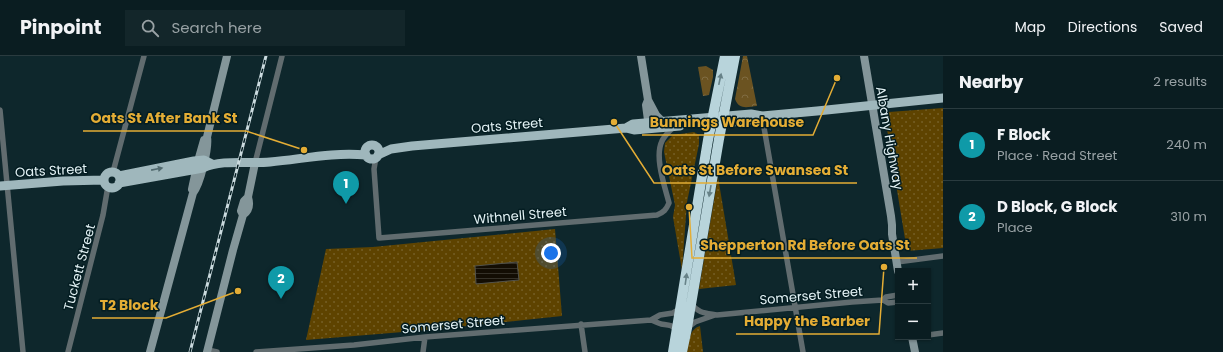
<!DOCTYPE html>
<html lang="en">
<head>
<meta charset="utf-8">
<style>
  body { margin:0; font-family:Poppins,sans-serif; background:#13262a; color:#f1f3f6 }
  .controls { position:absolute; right:12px; bottom:12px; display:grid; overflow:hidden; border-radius:0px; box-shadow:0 1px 3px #0004 }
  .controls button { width:36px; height:36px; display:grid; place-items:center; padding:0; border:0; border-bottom:1px solid #2a3b3f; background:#0a1d21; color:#f1f3f6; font:20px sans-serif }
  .you { position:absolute; left:551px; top:197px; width:14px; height:14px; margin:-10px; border:3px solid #fff; border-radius:50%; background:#1a73e8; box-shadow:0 0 0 6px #1a73e833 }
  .badge { display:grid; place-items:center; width:26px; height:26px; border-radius:50%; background:#e4ad35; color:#fff; font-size:13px; font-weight:700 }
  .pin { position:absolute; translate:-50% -33px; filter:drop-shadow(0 1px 2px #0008) }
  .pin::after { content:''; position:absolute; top:21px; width:14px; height:12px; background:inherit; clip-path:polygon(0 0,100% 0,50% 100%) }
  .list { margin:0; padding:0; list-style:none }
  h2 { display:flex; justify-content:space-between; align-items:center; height:52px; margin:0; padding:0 16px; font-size:17px }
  h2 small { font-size:13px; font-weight:400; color:#99a2a5 }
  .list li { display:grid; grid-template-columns:26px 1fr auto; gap:12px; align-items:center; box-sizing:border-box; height:72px; padding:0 16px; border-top:1px solid #2a3b3f }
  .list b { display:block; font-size:15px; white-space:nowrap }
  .list p { margin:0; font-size:13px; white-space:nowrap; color:#99a2a5 }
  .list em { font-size:13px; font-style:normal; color:#99a2a5 }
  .icon { flex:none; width:22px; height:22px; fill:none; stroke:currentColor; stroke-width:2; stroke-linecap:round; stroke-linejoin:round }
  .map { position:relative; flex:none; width:943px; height:296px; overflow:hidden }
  header { display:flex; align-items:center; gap:24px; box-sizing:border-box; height:56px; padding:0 20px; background:#0a1d21; border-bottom:1px solid #2a3b3f }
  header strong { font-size:19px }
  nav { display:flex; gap:22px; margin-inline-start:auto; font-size:14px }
  .search { width:280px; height:36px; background:#13262a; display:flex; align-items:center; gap:10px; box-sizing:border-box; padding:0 14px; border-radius:0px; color:#99a2a5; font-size:15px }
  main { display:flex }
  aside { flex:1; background:#0a1d21 }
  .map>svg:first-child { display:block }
  .forest { fill:url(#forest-crowns) }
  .park { fill:url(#park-dots) }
  .water { fill:url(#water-rules); stroke:#51524c }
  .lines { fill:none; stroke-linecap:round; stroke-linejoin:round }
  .street { stroke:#616c6f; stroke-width:5.5 }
  .secondary { stroke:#84969a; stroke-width:8 }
  .primary { stroke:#9fb7bc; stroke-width:9 }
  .highway { stroke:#b8d4db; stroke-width:10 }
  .rail-casing { stroke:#cbdbdf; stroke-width:3 }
  .rail { stroke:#041d22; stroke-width:1.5; stroke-dasharray:4.5; stroke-linecap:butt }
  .oneway { fill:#678288 }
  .oneway2 { fill:#526a6f }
  .labels { text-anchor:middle; stroke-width:3; stroke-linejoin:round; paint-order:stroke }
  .street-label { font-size:13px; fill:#e3f2f5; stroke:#041d22 }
  .leader { fill:none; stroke:#e4ad35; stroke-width:1.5 }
  .callout-dot { fill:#e4ad35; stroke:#041d22; stroke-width:1.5 }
  .callout-label { font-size:14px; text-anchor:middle; font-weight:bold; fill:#e4ad35; stroke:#041d22; stroke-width:3; stroke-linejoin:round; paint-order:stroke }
</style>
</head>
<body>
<header>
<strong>Pinpoint</strong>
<div class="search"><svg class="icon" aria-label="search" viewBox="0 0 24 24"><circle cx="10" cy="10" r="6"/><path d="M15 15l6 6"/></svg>Search here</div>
<nav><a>Map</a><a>Directions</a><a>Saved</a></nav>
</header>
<main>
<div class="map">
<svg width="943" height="296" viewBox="0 0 943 296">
  <defs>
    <pattern id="forest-crowns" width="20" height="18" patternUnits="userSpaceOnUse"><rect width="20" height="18" fill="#6b5321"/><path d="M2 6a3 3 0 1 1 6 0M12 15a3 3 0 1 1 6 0" fill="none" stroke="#806c42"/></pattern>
    <pattern id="park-dots" width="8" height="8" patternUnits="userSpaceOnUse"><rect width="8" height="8" fill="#5e4300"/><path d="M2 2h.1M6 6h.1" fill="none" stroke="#755f26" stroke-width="1.8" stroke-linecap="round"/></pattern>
    <pattern id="water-rules" width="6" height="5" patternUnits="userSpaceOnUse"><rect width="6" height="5" fill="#130d03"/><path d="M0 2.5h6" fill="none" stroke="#353128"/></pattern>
  </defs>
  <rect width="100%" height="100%" fill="#0e272c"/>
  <path class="forest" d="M743,0H747L757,50C747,51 739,54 735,43Z
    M706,10L713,14V21L709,39L703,40L698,11Z"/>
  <path class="park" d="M943,52V192L907,195L885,61L889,56Z
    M694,76L699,79V88L687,146L682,214L673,161L675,149L664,96L665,87L673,79Z
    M718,121L736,229L699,233Z
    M555,173L562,260L439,273L306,284L326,193L373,191Z
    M700,270L703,296H687C689,286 689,273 700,270Z"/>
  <path class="water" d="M517,206L519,224L476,228L475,210Z"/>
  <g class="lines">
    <path class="street" d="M0,54L23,296
      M762,60L803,296
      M376,101L374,113L379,182L657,159C664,156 666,154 669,147C665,131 654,101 662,85C664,80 670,75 673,71
      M255,107L282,0
      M113,116L144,0
      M897,206L943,200
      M883,244L886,241L898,239
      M692,248C697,257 706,257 717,259L852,246L883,244L888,247L898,246
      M651,264C654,265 658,267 661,268C668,269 672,268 677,275
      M581,268L585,296
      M687,272L695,266L715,259
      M928,279L943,277
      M208,294L217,296
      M68,296L103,159L108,130
      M256,296L354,289L425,281L651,264L660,259L673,257L680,253
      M423,296L425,281"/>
    <path class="secondary" d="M641,0L648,44L646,49L649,72
      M864,0L891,160L892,169V178L898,215
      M648,44L656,59L662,65
      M192,133L198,105L204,84
      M243,159L241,155L244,145L248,141L255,107
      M912,281L915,296
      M150,296L193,137C200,129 209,92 207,81L227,0
      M207,296L233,194L243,159C249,155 250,148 248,141"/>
    <path class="primary" d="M715,68L750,64
      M626,72L634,74L680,70
      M365 96a7 7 0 1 1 14 0a7 7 0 1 1-14 0Z
      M378,99L391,93L412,90L626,72L633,68L751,58L762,60L817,55L943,42
      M104 124a8 8 0 1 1 16 0a8 8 0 1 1-16 0Z
      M119,120L194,105L204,104L212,108
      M119,127L203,112C222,103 249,108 270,106C303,103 332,96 366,99
      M0,130L63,125L104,124"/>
    <path class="highway" d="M673,296L708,84L725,0
      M682,296L687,272L719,83L735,0"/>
    <g class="rail-casing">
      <path id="rail" d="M190,296L266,0"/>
    </g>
    <use href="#rail" class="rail"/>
  </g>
  <defs><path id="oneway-solid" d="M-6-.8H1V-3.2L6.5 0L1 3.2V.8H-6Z"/></defs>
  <g class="oneway">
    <use href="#oneway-solid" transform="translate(720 23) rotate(-78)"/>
    <use href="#oneway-solid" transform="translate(710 135) rotate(100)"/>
    <use href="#oneway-solid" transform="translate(686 223) rotate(-82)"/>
  </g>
  <use class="oneway2" href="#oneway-solid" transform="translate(157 113) rotate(-11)"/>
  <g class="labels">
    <g class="street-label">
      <text transform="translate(507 69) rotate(-5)" y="5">Oats Street</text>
      <text transform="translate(890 82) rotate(80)" y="5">Albany Highway</text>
      <text transform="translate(51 114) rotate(-3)" y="5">Oats Street</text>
      <text transform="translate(520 159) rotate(-5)" y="5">Withnell Street</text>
      <text transform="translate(79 211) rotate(-75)" y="5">Tuckett Street</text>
      <text transform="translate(811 239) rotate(-5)" y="5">Somerset Street</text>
      <text transform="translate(453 268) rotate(-5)" y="5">Somerset Street</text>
    </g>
  </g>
  <path class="leader" d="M304 94L246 75H83M837 22L813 79H642M614 66L654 127H857M689 151L692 202H917M238 235L166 262H92M884 211L879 278H736"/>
  <g class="callout-dot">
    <circle cx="304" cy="94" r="4"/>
    <circle cx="837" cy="22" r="4"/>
    <circle cx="614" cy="66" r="4"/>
    <circle cx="689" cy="151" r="4"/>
    <circle cx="238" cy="235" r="4"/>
    <circle cx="884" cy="211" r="4"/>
  </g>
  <g class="callout-label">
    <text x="164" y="67">Oats St After Bank St</text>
    <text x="727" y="71">Bunnings Warehouse</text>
    <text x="755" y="119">Oats St Before Swansea St</text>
    <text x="805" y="194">Shepperton Rd Before Oats St</text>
    <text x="129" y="254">T2 Block</text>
    <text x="807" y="270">Happy the Barber</text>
  </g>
</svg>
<div class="controls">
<button>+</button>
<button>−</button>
</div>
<div class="you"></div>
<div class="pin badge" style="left:346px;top:148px;background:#0f9aa8">1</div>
<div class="pin badge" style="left:281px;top:243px;background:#0f9aa8">2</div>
</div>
<aside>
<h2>Nearby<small>2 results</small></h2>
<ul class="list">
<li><span class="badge" style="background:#0f9aa8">1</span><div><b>F Block</b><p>Place · Read Street</p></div><em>240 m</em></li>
<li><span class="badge" style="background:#0f9aa8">2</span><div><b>D Block, G Block</b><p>Place</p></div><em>310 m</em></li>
</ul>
</aside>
</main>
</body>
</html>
